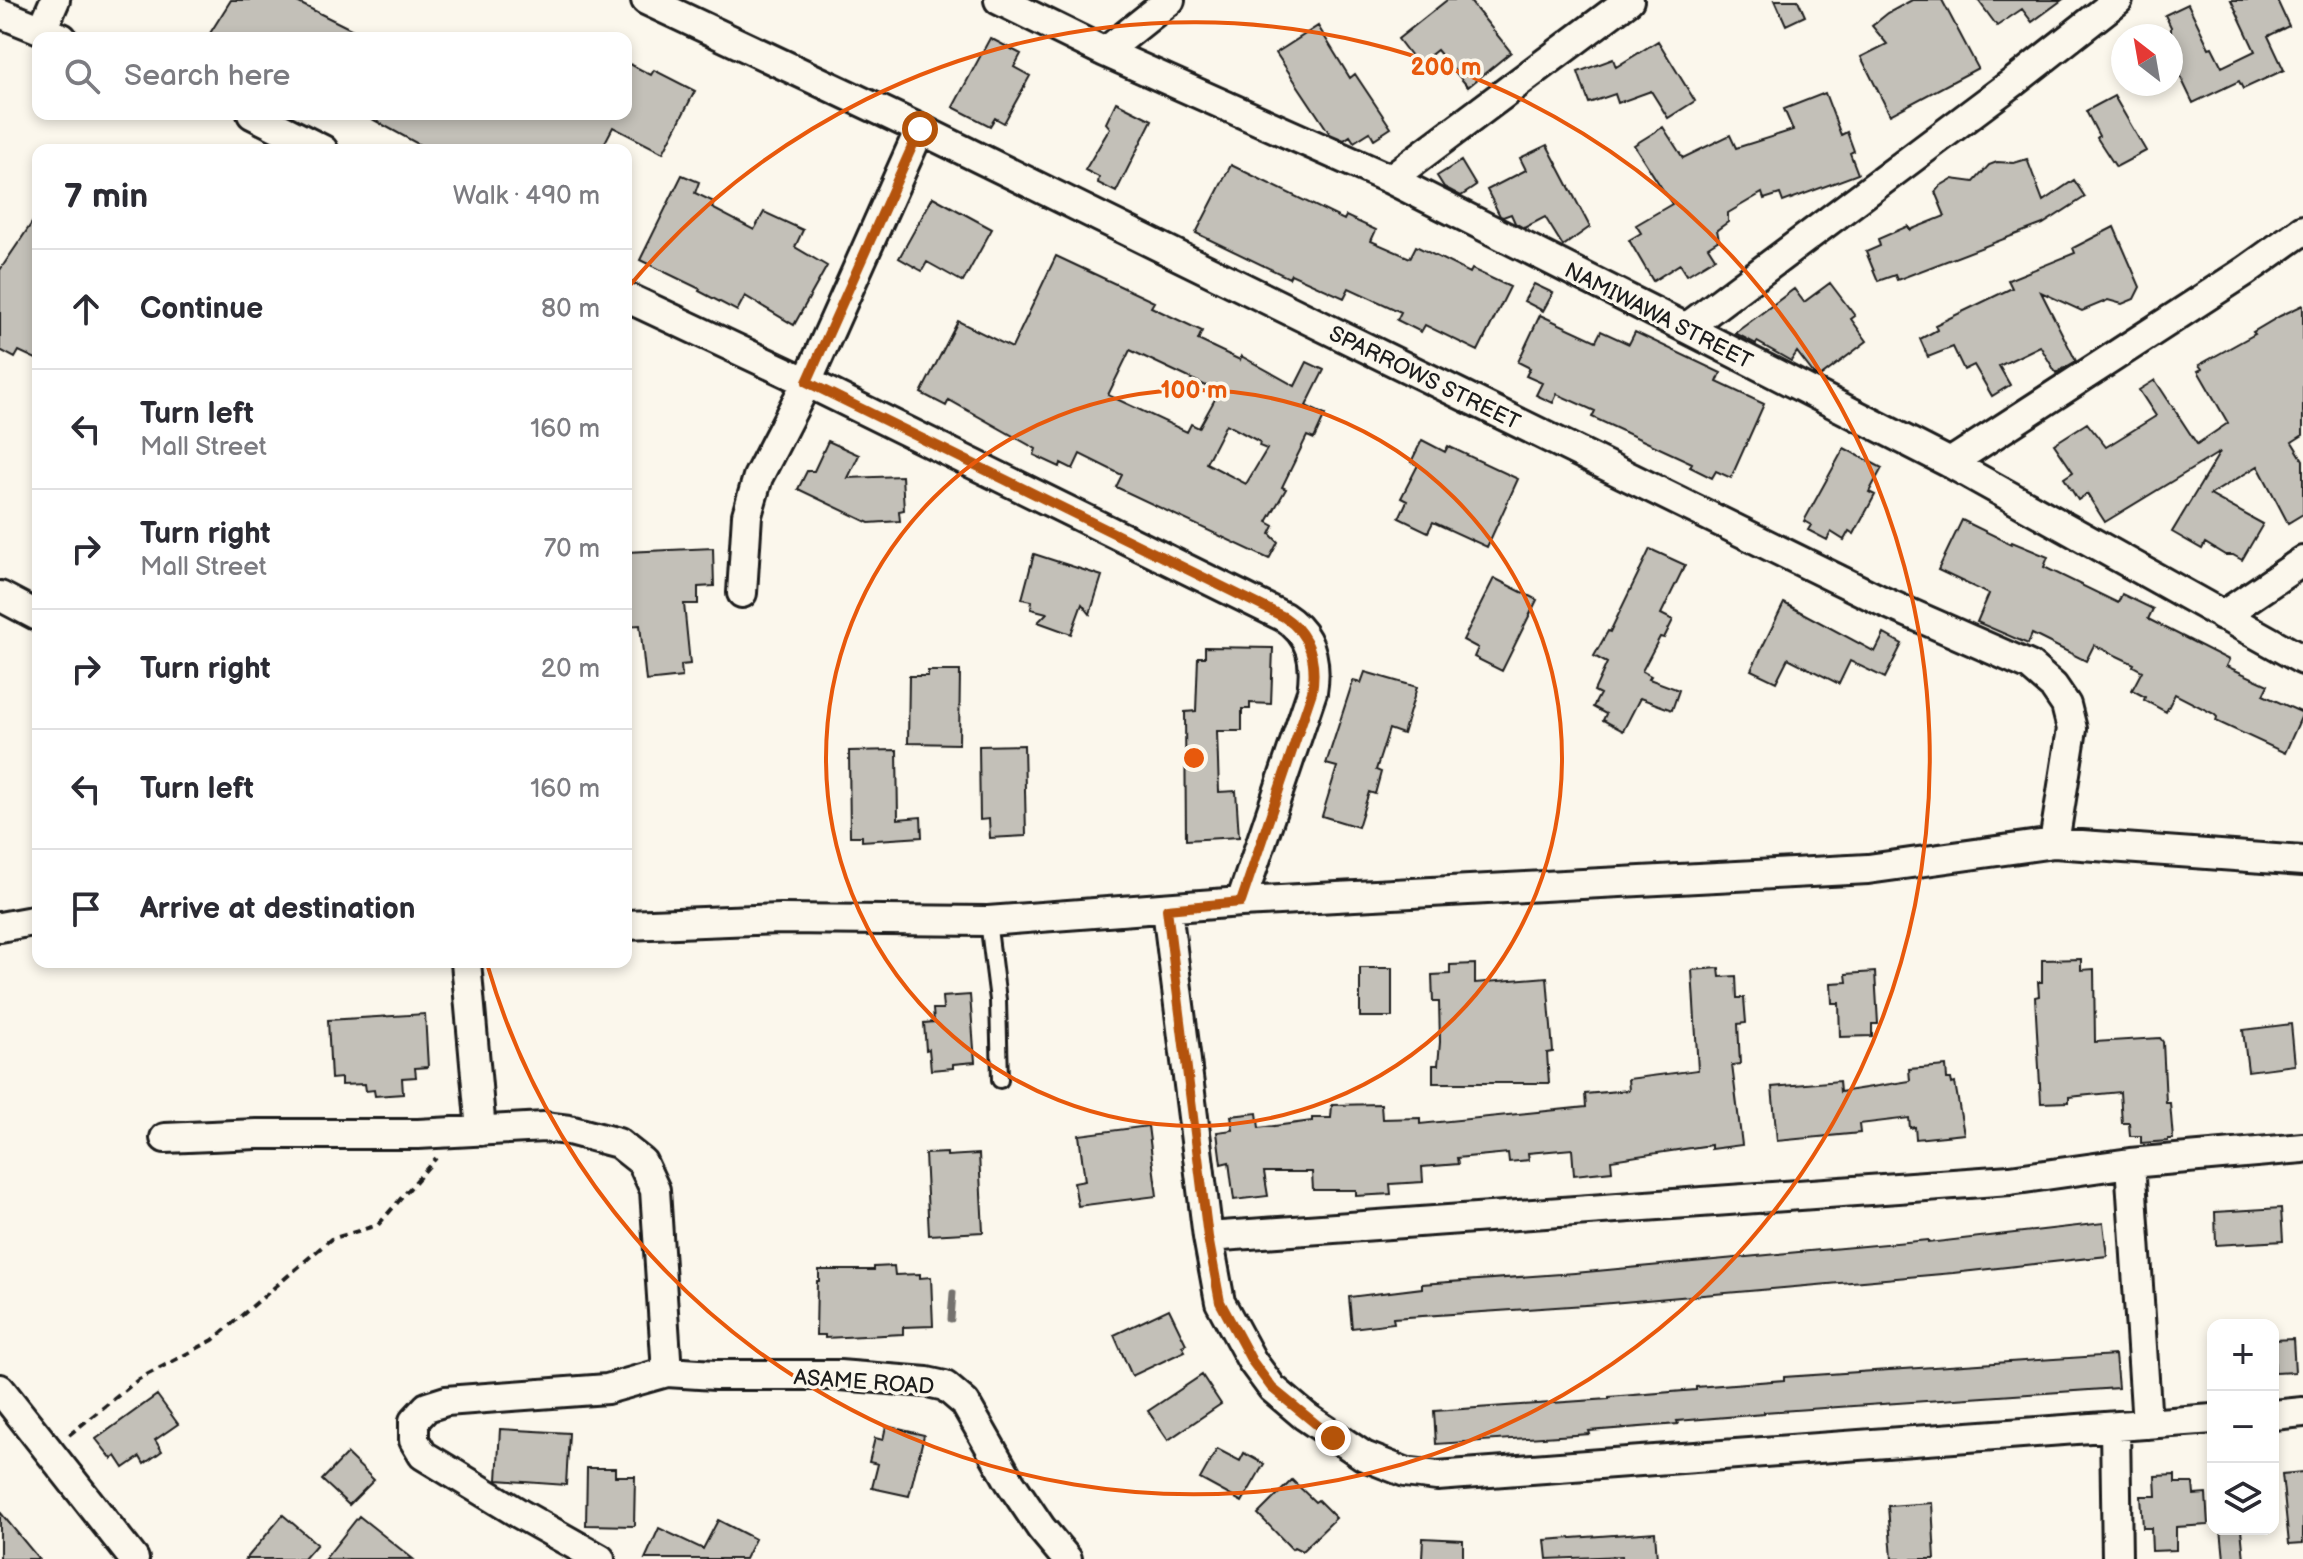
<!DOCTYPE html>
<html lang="en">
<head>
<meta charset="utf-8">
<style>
  body { margin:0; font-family:"Balsamiq Sans",sans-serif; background:#f7f7f7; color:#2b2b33 }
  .controls { position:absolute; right:24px; bottom:24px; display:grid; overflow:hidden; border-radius:16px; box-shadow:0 4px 12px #0003 }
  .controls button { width:72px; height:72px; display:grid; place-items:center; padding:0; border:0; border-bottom:2px solid #e1e1e2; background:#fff; color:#2b2b33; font:40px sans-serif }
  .compass { position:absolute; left:2111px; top:24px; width:72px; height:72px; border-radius:50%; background:#fff; box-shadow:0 4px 12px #0003; rotate:329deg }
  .stop { position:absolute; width:24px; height:24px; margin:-18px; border:6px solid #b45309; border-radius:50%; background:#fff }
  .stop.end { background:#b45309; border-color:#fff; box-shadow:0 2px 8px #0008 }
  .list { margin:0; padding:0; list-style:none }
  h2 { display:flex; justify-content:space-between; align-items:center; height:104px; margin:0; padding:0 32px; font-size:34px }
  h2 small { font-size:26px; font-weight:400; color:#7c7c81 }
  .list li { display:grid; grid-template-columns:52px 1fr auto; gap:24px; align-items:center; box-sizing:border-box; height:120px; padding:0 32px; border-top:2px solid #e1e1e2 }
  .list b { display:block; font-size:30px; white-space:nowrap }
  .list p { margin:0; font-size:26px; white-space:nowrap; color:#7c7c81 }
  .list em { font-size:26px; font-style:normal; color:#7c7c81 }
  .icon { flex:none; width:44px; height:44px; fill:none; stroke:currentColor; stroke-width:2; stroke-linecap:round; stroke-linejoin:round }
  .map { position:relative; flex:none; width:2303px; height:1559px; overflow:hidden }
  .search { position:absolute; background:#fff; box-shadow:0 4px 12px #0003; left:32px; top:32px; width:600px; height:88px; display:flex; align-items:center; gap:20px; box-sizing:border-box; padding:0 28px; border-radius:16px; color:#7c7c81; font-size:30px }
  .panel { position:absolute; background:#fff; box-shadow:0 4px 12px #0003; left:32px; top:144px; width:600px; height:824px; border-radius:16px }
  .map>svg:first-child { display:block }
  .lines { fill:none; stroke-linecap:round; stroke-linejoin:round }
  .stream { stroke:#74726e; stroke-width:7 }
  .building { fill:#c3c0b8; stroke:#1c1c1c; stroke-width:2; fill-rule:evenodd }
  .service-casing { stroke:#1c1c1c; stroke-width:20 }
  .minor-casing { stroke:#1c1c1c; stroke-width:34 }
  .path { stroke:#1c1c1c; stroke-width:4; stroke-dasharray:8 6; stroke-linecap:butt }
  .service { stroke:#fbf7ec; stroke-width:14 }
  .minor { stroke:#fbf7ec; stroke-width:28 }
  .route { stroke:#b45309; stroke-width:10 }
  .ring { fill:none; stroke:#e8590c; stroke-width:4 }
  .labels { text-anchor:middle; stroke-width:7; stroke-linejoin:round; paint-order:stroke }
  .street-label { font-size:22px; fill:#1c1c1c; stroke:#fbf7ec }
  .centre { fill:#e8590c; stroke:#fbf7ec; stroke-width:4 }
  .ring-label { font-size:24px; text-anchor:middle; font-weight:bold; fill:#e8590c; stroke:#fbf7ec; stroke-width:7; stroke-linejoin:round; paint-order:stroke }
</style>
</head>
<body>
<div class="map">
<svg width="2303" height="1559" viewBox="0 0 2303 1559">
  <rect width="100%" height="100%" fill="#fbf7ec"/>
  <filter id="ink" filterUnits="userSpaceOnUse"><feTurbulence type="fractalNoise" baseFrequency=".0125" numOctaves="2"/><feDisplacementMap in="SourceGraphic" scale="16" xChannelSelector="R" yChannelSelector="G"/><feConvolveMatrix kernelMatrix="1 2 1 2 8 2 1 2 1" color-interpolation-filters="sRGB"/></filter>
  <g filter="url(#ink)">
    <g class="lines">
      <path class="stream" d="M951,1319L953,1293"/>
    </g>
    <path class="building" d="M231,0H293L369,38H207Z
      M1447,0H1469L1511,52L1468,87L1437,50L1418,65L1398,39Z
      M1775,0H1798L1805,16L1786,25Z
      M1912,0H1942L1978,68L1890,115L1861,57L1887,44L1872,26L1888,13Z
      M1978,0H2062L2032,22L2022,9L1997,26Z
      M2231,0H2277L2289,26L2268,36L2284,70L2243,89L2239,81L2193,103L2171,57V27L2165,15L2188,4L2209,48L2212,47L2222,67L2255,51Z
      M1318,26L1350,78L1355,74L1391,128L1374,139L1370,132L1354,142L1350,136L1344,140L1330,134L1276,53Z
      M990,38L1021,54L1014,67L1030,76L1004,123L995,118L990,126L953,107Z
      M1658,41L1695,101L1668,118L1651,91L1618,103L1615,94L1589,103L1578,72L1613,59L1616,67Z
      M626,62L651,75L654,70L695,91L663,153L613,127L601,150H429L363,114H626Z
      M1825,93L1841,135L1847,132L1854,151L1850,153L1858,174L1783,202L1780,194L1764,199L1762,193L1728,213V222L1717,230L1719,240L1708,247L1715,258L1687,275L1680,264L1653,281L1629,240L1641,233L1636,225L1672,204L1634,145L1663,127L1683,158L1730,135L1736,148L1793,130L1784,109Z
      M2114,96L2146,151L2116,167L2097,138L2099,136L2086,111Z
      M1116,102L1152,120L1116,192L1098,183L1099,177L1085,170L1110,128L1106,123Z
      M1547,145L1590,227L1563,246L1545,217L1524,228L1515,223L1511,214L1503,217L1500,216L1487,190L1526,170L1520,158Z
      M2027,159L2043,201L2074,180L2085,197L2043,224L1897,280L1895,275L1878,281L1866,252L1880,246L1878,239L1908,226L1910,230L1945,216L1935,192L1940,186L1952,179L1974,182L1989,165L1997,162L2014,163Z
      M1461,161L1476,186L1461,196L1444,187L1437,176Z
      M1231,165L1344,220L1346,216L1376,230L1371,241L1410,258L1416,246L1470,273L1472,269L1510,287L1478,351L1425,325L1421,332L1397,320L1401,312L1349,288L1344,298L1291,274L1289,278L1196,233Z
      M682,175L699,182L695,193L714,202L712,208L754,230L764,212L803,230L795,247L827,266L794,325L745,296L737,311L699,291L700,289L640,260Z
      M933,197L992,229L963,282L927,262L922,271L899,258Z
      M38,214V360L19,351L15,358L0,350V270Z
      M2114,227L2140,287L2134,299L2122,304L2108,300L2082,311L2041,292L2076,361L2056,373L2040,346L1999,366L2010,385L1992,396L1974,365L1964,370L1953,347L1928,357L1920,339L1937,330L1935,325L2012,288L2008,280L2075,253L2073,248Z
      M1056,256L1154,302L1151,307L1202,331L1198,340L1240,360L1241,356L1295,386L1307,362L1324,370L1306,406L1325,415L1314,439L1307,436L1282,487L1286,489L1267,522L1274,526L1270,534L1278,542L1269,559L1116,487L1122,475L1080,454L1073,469L1061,463L1060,467L1034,455L1036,449L949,400L946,406L921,393L958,321L1012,348ZM1130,350L1219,392L1199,428L1191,424L1187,432L1108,395ZM1226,424L1260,442L1259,446L1267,449L1246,484L1206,463Z
      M1830,283L1855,316L1851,319L1867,341L1820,377L1814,374L1797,352L1791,361L1757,342L1756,344L1735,333L1794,289L1804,302Z
      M1534,284L1553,293L1543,311L1524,301Z
      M2303,305V435L2292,442L2303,460V514L2288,523L2258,466L2210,495L2263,524L2242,560L2233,555H2225L2205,543L2202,549L2172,532L2220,452L2105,522L2087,494L2078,500L2064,478L2073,472L2054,444L2087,423L2106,447L2156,416L2139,390L2155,380L2197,444L2228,423L2198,371L2202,369L2199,365L2255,334L2253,332L2280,316Z
      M1540,315L1596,341L1601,331L1629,344L1635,332L1721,373L1717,382L1764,404L1731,478L1716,471L1712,478L1690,467L1692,463L1592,417L1595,411L1557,394L1553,403L1536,395L1542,383L1526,376L1530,368L1518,362Z
      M1422,440L1445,452L1448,446L1518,479L1487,547L1433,522L1428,532L1399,518L1407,501L1401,498L1418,465L1411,462Z
      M828,441L859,455L848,478L902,476L904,510L899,511L900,521L869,523L798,489L807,471H814Z
      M1844,448L1882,468L1869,492L1875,495L1854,534L1849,531L1844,540L1831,532L1827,540L1808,530L1811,525L1804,521Z
      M1962,520L2011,544L2012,542L2048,557L2044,567L2118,603L2122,594L2153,609L2148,619L2229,660L2226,666L2268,685L2263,695L2303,713L2285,753L2216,721L2217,717L2214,714L2175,694L2166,712L2144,700L2145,697L2132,690L2142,671L2133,666L2134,664L2094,645L2086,661L2032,634L2028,644L1977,622L1989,594L1938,570Z
      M713,548L714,586L698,587V604H684L690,664L681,665L682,677L646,681L640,625L626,626V552Z
      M1650,549L1685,565L1661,614L1673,620L1664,638L1660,637L1642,671L1651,676L1649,679L1679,690L1672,710L1640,698L1623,731L1603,720L1606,714L1593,707L1600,694L1594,691L1607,663L1594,656L1608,631L1610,632Z
      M1034,554L1102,576L1090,614L1082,604L1071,634L1038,622L1047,613L1031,609L1032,601L1022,599Z
      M1494,578L1537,600L1502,671L1474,657L1478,648L1463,640Z
      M1784,603L1875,652L1884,634L1902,644L1885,678L1850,661L1839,684L1788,658L1776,682L1751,670Z
      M1205,647L1273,648L1271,704L1250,703V709H1242V731H1217L1219,792L1236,791L1239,837L1186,840L1185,712L1196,711L1198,657H1205Z
      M928,671H960L959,744L908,743L909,676H928Z
      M1365,672L1417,687L1403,734L1389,729L1376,770L1381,772L1375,794L1369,792L1358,827L1322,816L1337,767L1326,764L1353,681L1361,683Z
      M1024,745L1026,836L990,838L989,819L980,820L979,746Z
      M897,750L898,819L921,817L922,837L862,841V836H850L849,751Z
      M2081,959V970L2094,969L2095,1042L2160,1038L2163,1042L2166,1103H2170L2173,1139H2168V1141L2141,1143V1136H2130L2129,1123H2122L2120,1092L2069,1097V1102L2041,1103L2035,997L2039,996L2038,982H2042V960Z
      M1475,964V983L1547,977L1553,1052L1547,1053L1549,1083H1433V1065H1438L1440,1042L1439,1002H1433L1432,975L1450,974V965Z
      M1360,968H1392V1017H1360Z
      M1719,968L1720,977L1736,976L1737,998H1744L1746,1023L1738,1024L1740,1064L1732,1065L1742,1145L1711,1149V1145L1611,1160L1612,1171L1574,1175L1572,1149L1528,1153L1529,1160L1509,1162L1508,1153L1457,1158L1458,1164L1422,1167L1423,1182L1390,1184L1391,1194L1356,1196V1190H1313L1312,1172H1264L1268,1196L1234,1200L1229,1162L1221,1164L1217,1132L1233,1130L1231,1116L1257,1113L1259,1128L1312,1121V1118H1331L1332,1105L1381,1104L1382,1119L1420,1118V1124L1586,1107L1585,1094L1629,1090L1628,1079L1698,1070L1692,970Z
      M1875,972L1878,1024H1872V1036L1840,1037L1839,1003H1832L1831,983L1847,982L1846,974Z
      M970,995L975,1062L953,1064V1068L931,1070L929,1049L926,1050L924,1023L934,1022L933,1009H943L942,997Z
      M425,1014L428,1067L415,1068L416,1077L402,1078L403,1094L375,1096L374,1090L366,1091L365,1084L341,1085V1078L331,1079L328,1020Z
      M2291,1024L2295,1065L2248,1071L2243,1030Z
      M1946,1066L1947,1079H1951L1952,1084L1955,1083L1964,1134L1916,1139L1915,1127L1910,1128L1909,1118L1859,1124L1860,1133L1777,1141L1772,1087L1839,1081L1840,1092L1910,1081L1909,1069Z
      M1148,1126L1157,1196L1078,1206L1074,1183L1085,1181L1079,1135Z
      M947,1153V1156L979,1154L983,1232L929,1235L925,1154Z
      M2281,1208L2283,1241L2216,1245L2215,1212Z
      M2103,1223L2107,1256L1953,1273L1600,1304L1393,1318L1394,1323L1352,1328L1349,1297L1422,1288V1284L1575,1273L1928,1240V1243Z
      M894,1266L895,1275L920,1274V1278L931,1277L933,1326L903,1327V1334L825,1338V1335H816L817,1281H819V1270H874V1267Z
      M1169,1309L1186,1344L1182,1346L1185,1351L1132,1376L1114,1335Z
      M2293,1339L2295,1372L2275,1373L2273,1340Z
      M2115,1355L2118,1388L1764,1412V1414L1677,1421L1678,1424L1589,1431L1590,1434L1436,1444L1434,1411L1609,1399V1397L1696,1390V1387L1784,1380V1377Z
      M1202,1375L1221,1404L1168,1440L1148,1411Z
      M157,1395L178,1424L155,1440L162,1451L144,1464L140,1457L124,1468L116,1456L112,1459L96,1439Z
      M886,1426L924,1435L909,1496L872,1488L878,1464L869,1462L875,1438L883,1440Z
      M500,1429L569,1433L566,1485L497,1480Z
      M1217,1449L1240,1461L1244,1453L1264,1464L1242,1502L1200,1479Z
      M347,1454L374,1480L349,1505L322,1480Z
      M587,1468H615V1476H635L634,1526L586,1525Z
      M2303,1472V1543L2289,1544L2282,1474Z
      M2175,1475V1483H2193L2194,1495L2206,1494L2208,1525L2176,1527V1550L2152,1551L2151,1528H2143L2141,1496H2156L2155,1476Z
      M1292,1480L1315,1502L1318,1500L1336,1518L1302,1551L1294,1547L1292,1549L1258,1514Z
      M1932,1503L1935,1559H1892L1888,1506Z
      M0,1512L39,1559H0Z
      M283,1515L317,1544L304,1559H246Z
      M359,1516L413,1559H325Z
      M718,1520L755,1539L745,1559H645L659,1528L703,1549Z
      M2221,1529H2241L2244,1559H2224Z
      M1655,1532L1657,1559H1622V1556L1547,1559L1545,1540Z
      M1423,1538L1463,1540V1559H1422Z"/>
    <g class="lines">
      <g class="service-casing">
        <path id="service" d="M988,921L998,1000L1000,1080"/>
      </g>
      <g class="minor-casing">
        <path id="minor" d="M646,0L920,129L1882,601L2030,666L2053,686L2066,705L2072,729L2054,843
          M999,0L1105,52L1390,179L1686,328L1950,463L2303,660
          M0,13L62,38
          M42,30L55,0
          M1105,52L1170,0
          M252,114L323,150
          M1390,179L1629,0
          M626,297L807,382L1284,617C1312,635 1317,661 1312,692L1241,902
          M1686,328L2015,81L2118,0
          M1950,463L2244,272L2303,230
          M742,593L747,515L758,477L807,382L920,129
          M0,596L38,616
          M2222,616L2303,561
          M1167,909L1208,1237L1220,1302L1252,1361L1272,1388L1305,1416L1364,1456L1405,1472L1437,1476L2213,1419
          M626,925L781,919L988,921L1241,902L1868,869L2054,843L2303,861
          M0,927L38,920
          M466,962L481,1131
          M165,1138L257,1134H418L544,1127L569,1130L618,1143L642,1162L655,1190L667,1372L607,1389L446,1401L427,1407L414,1421V1440L423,1455L520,1514L600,1559
          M2130,1163L2147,1424
          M1208,1237L2010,1180L2130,1163L2303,1148
          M667,1372L715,1375H839L927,1382L945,1386L965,1403L1010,1482L1041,1528L1067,1559
          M0,1389L134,1559
          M2273,1415L2303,1412
          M2115,1427L2117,1559"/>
      </g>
      <path class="path" d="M69,1435L139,1379L213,1340L331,1239L378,1225L436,1158"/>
      <use href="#service" class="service"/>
      <use href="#minor" class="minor"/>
    </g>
  </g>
  <g class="lines" filter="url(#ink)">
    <path class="route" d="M920,129L807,382L1284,617C1311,635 1317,661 1312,692L1241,902L1167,909L1208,1237L1220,1302L1252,1361L1272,1388L1333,1438"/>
  </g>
  <g class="ring">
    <circle cx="1194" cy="758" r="368"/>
    <path d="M626 290A736 736 0 1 1 488 967"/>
  </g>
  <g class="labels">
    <g class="street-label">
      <text transform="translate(1659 315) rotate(27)" y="8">NAMIWAWA STREET</text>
      <text transform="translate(1425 377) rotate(26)" y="8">SPARROWS STREET</text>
      <text transform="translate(864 1381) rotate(4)" y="8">ASAME ROAD</text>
    </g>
  </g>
  <circle cx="1194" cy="758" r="12" class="centre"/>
  <g class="ring-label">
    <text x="1446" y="75">200 m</text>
    <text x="1194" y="398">100 m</text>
  </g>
</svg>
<div class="controls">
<button>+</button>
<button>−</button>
<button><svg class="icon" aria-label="layers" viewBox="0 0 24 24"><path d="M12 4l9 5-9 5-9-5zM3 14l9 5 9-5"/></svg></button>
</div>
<svg class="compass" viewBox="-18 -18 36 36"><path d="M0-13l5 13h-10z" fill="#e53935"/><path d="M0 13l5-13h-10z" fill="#7c7c81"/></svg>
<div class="stop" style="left:920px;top:129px"></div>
<div class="stop end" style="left:1333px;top:1438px"></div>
<div class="search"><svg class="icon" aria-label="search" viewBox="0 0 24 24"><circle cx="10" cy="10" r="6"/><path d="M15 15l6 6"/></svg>Search here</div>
<section class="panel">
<h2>7 min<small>Walk · 490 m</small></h2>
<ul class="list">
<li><svg class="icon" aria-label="ahead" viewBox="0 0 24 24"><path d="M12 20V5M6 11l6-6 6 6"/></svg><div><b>Continue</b></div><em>80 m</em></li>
<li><svg class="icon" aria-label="left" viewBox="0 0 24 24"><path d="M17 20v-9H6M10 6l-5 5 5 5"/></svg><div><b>Turn left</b><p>Mall Street</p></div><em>160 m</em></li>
<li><svg class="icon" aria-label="right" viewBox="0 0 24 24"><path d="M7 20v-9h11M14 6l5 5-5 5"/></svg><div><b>Turn right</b><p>Mall Street</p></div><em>70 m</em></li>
<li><svg class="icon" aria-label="right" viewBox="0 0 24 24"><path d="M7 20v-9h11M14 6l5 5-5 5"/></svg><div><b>Turn right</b></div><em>20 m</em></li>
<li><svg class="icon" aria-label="left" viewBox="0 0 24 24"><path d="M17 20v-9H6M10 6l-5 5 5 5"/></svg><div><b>Turn left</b></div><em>160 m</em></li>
<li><svg class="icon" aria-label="arrive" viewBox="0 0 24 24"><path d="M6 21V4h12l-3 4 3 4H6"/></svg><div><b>Arrive at destination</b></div></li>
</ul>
</section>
</div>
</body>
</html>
